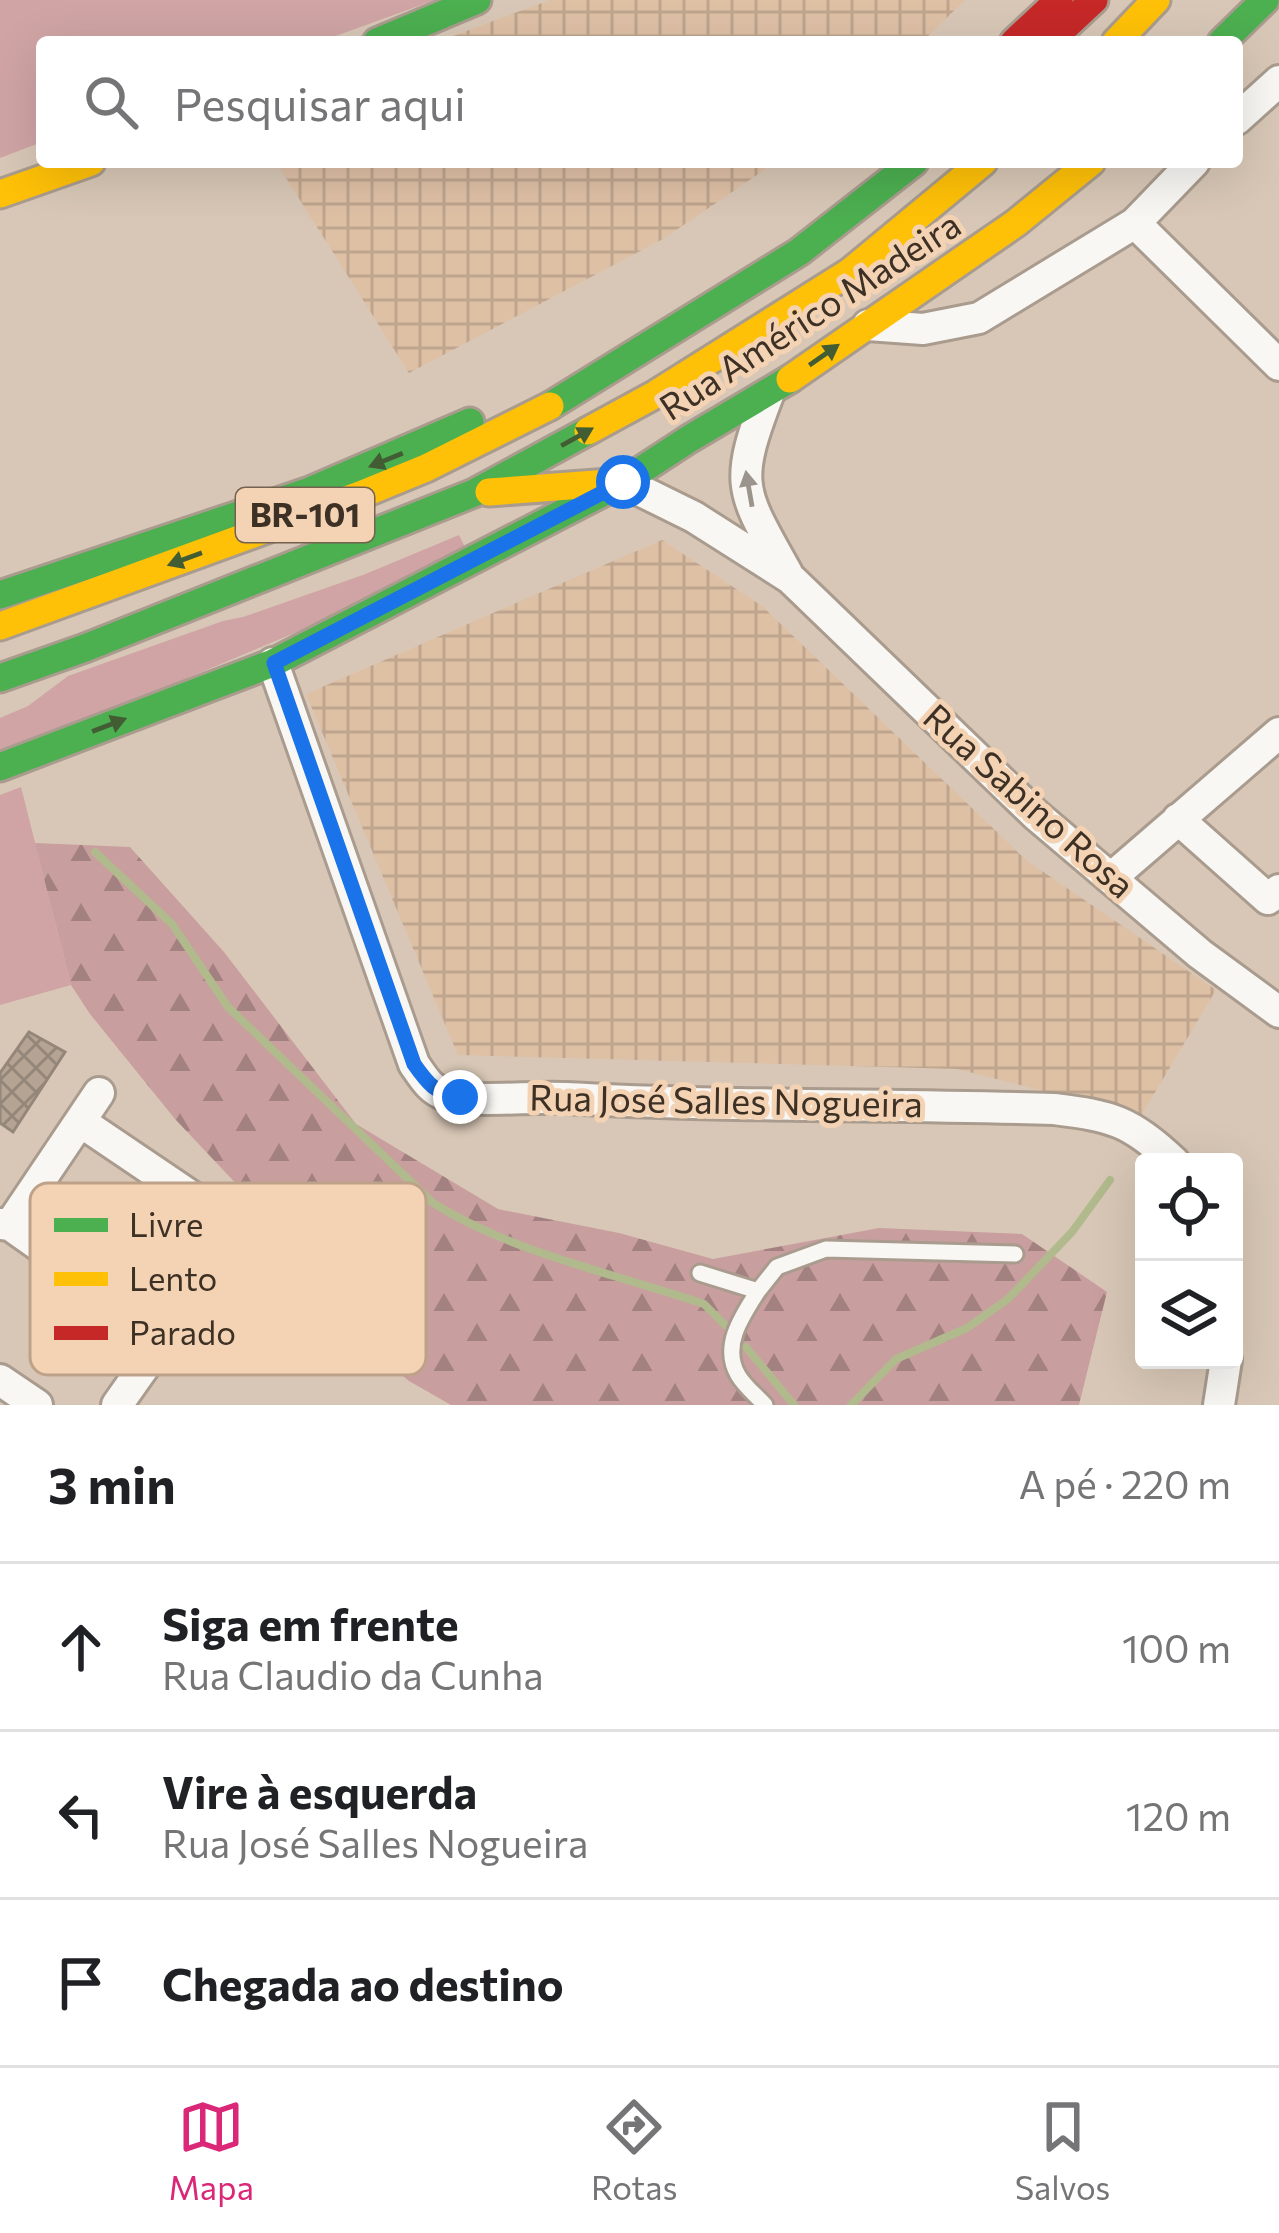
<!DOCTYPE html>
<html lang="pt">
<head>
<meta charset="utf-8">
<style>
  body { margin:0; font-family:Commissioner,sans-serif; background:#f6f6f6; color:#202124 }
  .controls { position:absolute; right:36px; bottom:36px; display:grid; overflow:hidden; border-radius:12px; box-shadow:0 12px 48px #0002 }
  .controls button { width:108px; height:108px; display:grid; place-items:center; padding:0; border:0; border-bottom:3px solid #e0e0e0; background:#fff; color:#202124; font:60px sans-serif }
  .stop { position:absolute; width:36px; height:36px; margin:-27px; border:9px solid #1a73e8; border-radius:50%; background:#fff }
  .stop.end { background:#1a73e8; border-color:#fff; box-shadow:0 3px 12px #0008 }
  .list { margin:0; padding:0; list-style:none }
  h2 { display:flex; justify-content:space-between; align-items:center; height:156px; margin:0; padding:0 48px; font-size:51px }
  h2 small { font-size:39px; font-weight:400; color:#757577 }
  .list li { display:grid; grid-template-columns:78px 1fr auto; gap:36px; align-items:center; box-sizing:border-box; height:168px; padding:0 48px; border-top:3px solid #e0e0e0 }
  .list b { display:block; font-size:45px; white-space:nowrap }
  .list p { margin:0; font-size:39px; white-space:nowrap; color:#757577 }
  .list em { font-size:39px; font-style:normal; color:#757577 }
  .icon { flex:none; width:66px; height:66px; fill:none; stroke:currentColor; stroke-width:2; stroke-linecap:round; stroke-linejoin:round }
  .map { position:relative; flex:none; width:1279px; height:1405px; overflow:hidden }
  .search { position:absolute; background:#fff; box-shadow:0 12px 48px #0002; left:36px; right:36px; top:36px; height:132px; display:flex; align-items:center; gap:30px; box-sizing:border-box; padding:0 42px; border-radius:12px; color:#757577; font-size:45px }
  .sheet { height:660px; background:#fff }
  nav { display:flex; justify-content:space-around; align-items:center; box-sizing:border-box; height:168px; border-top:3px solid #e0e0e0; background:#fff; font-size:33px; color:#757577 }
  nav a { display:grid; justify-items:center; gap:6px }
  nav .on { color:#db2777 }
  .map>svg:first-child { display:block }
  .industrial { fill:url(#industrial-grid) }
  .grass { fill:#d0a4a5 }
  .forest { fill:url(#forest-firs) }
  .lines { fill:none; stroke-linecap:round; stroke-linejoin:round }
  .stream { stroke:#b0ba8c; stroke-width:8 }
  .building { fill:url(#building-cross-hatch); stroke:#94877a; stroke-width:3 }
  .lane-casing { stroke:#a99c8e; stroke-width:21 }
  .street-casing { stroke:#a99c8e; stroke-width:36 }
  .fast-casing { stroke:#a99c8e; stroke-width:33 }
  .slow-casing { stroke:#a99c8e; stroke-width:33 }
  .jam-casing { stroke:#a99c8e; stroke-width:33 }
  .lane { stroke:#f9f7f4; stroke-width:15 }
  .street { stroke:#f9f7f4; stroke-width:30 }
  .fast { stroke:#4caf50; stroke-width:27 }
  .slow { stroke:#ffc107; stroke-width:27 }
  .jam { stroke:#c62828; stroke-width:27 }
  .oneway { fill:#425c33 }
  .oneway2 { fill:#9b948c }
  .route { stroke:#1a73e8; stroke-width:15 }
  .labels { text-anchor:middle; stroke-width:10; stroke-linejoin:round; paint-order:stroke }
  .shield { fill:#f4d3b4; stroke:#74614f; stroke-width:3 }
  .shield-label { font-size:33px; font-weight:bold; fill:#3d3024 }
  .street-label { font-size:36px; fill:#3d3024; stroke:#f4d3b4 }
  .key { fill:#f4d3b4; stroke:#bda289; stroke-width:3 }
  .key-label { font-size:33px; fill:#3d3024 }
</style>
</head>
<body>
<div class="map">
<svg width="1279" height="1405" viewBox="0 0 1279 1405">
  <defs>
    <pattern id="industrial-grid" width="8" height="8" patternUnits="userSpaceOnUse" patternTransform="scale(3)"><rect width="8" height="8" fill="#dec0a5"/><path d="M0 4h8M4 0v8" fill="none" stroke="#bfa58e"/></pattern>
    <pattern id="forest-firs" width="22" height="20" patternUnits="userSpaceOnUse" patternTransform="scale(3)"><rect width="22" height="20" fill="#c99e9e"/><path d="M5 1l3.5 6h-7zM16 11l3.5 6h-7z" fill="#a48181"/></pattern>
    <pattern id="building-cross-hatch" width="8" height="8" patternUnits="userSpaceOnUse" patternTransform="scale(3)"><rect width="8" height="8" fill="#b5a494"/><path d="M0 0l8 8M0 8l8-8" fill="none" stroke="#948679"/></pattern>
  </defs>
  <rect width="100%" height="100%" fill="#d8c7b6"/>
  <path class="industrial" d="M550,0H965L922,42H437Z
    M276,162H776L663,239L409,373Z
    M662,540L762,606L1026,860L1216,990L1141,1116L957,1069L458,1055L306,694Z"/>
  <path class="grass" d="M0,0H435L319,42H42V142L0,158Z
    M459,535L467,551L404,587L0,757V718L28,706L68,676L223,621L243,617L363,575Z
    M21,787L71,985L0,1005V795Z"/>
  <path class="forest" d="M35,843L130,847L224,952L356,1124L498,1209L619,1233L713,1259L879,1228L1022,1234L1107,1292L1079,1405H451L409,1381L258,1259L278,1228L175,1119L90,1014L71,985Z"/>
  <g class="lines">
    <path class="stream" d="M95,852L172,924L228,1007L433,1203C515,1254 613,1273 704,1304L726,1326
      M746,1347L794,1405
      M851,1405L896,1359L967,1328L1008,1299L1072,1232L1110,1180"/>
  </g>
  <path class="building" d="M29,1032L65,1052L13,1132L0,1123V1073Z"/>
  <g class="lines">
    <g class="lane-casing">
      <path id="lane" d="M700,1273L758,1291L777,1267L826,1249L1015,1254
        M758,1291C742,1316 721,1346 738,1375C744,1386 757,1396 765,1405"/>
    </g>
    <g class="street-casing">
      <path id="street" d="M1237,119L1279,81
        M1135,223L1279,365
        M868,325L923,329L979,318L1135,223L1194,162
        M768,395C733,486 741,490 787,573
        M623,482L694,517L790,578L1036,815L1200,954L1279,1012
        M273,663L414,1064C423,1077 430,1090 446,1095C474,1103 533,1096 566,1098C729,1107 891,1104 1054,1109C1112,1116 1131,1121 1174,1162
        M1178,819L1268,899L1279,890
        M1111,878L1279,733
        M81,1122L223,1218
        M0,1224L10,1225L99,1093
        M10,1225L166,1335
        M0,1380L37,1405
        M117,1405L179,1317
        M1219,1405L1226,1360"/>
    </g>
    <g class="fast-casing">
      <path id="fast" d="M377,42L477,0
        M1222,42L1265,0
        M550,406L799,252L914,162
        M0,595L310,491L470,422
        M0,678L85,648L474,493L588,431
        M0,767L273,663L623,482L689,439L790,379"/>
    </g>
    <g class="slow-casing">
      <path id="slow" d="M1116,42L1156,0
        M0,194L91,162
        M790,379L1016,223L1091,162
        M588,431L656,394L850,272L983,162
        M489,492L623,482
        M0,626L360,495L426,468L550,406"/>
    </g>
    <g class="jam-casing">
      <path id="jam" d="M1014,42L1059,0
        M1049,42L1094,0"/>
    </g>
    <use href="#lane" class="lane"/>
    <use href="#street" class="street"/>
    <use href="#fast" class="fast"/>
    <use href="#slow" class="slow"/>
    <use href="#jam" class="jam"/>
  </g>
  <defs><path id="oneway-solid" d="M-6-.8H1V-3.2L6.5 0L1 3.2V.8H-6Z" transform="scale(3)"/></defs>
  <g class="oneway">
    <use href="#oneway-solid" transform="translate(824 355) rotate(-35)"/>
    <use href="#oneway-solid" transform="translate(577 437) rotate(-29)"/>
    <use href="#oneway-solid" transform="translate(386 460) rotate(158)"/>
    <use href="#oneway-solid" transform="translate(185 559) rotate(160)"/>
    <use href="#oneway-solid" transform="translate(109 725) rotate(-21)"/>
  </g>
  <use class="oneway2" href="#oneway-solid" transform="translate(749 489) rotate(-100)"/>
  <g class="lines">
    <path class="route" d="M460,1097C435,1093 428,1084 414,1064L274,663L623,482"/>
  </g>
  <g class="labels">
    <rect class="shield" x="236" y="488" width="138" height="54" rx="9"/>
    <g class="shield-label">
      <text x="305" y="527">BR-101</text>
    </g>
    <g class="street-label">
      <text transform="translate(810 316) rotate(-33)" y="13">Rua Américo Madeira</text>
      <text transform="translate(1029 801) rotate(42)" y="13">Rua Sabino Rosa</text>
      <text transform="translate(726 1101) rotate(1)" y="13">Rua José Salles Nogueira</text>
    </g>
  </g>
  <rect x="30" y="1183" width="396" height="192" rx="18" class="key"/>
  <rect x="54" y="1218" width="54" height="14" fill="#4caf50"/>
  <rect x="54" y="1272" width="54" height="14" fill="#ffc107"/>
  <rect x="54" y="1326" width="54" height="14" fill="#c62828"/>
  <g class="key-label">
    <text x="129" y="1237">Livre</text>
    <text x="129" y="1291">Lento</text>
    <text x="129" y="1345">Parado</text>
  </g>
</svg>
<div class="controls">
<button><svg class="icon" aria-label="locate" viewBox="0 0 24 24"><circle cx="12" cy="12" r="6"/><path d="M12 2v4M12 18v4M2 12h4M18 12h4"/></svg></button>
<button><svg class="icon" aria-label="layers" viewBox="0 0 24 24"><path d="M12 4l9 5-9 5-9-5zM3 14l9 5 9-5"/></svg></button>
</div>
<div class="stop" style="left:623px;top:482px"></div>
<div class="stop end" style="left:460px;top:1097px"></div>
<div class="search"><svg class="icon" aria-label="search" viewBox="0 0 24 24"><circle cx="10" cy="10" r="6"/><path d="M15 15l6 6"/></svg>Pesquisar aqui</div>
</div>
<section class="sheet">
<h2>3 min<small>A pé · 220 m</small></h2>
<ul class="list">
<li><svg class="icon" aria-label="ahead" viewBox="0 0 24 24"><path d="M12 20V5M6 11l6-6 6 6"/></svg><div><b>Siga em frente</b><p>Rua Claudio da Cunha</p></div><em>100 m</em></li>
<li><svg class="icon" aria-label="left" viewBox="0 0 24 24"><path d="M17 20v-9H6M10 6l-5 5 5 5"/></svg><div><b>Vire à esquerda</b><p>Rua José Salles Nogueira</p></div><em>120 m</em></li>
<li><svg class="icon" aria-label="arrive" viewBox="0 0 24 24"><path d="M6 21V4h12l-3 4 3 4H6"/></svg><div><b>Chegada ao destino</b></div></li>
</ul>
</section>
<nav>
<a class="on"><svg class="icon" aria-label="map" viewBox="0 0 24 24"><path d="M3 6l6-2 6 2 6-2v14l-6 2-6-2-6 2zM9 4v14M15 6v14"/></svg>Mapa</a>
<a><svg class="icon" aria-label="directions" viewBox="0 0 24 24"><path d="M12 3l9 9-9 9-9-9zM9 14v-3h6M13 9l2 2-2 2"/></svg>Rotas</a>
<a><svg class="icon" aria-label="saved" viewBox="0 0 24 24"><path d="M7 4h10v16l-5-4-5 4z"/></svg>Salvos</a>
</nav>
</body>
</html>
